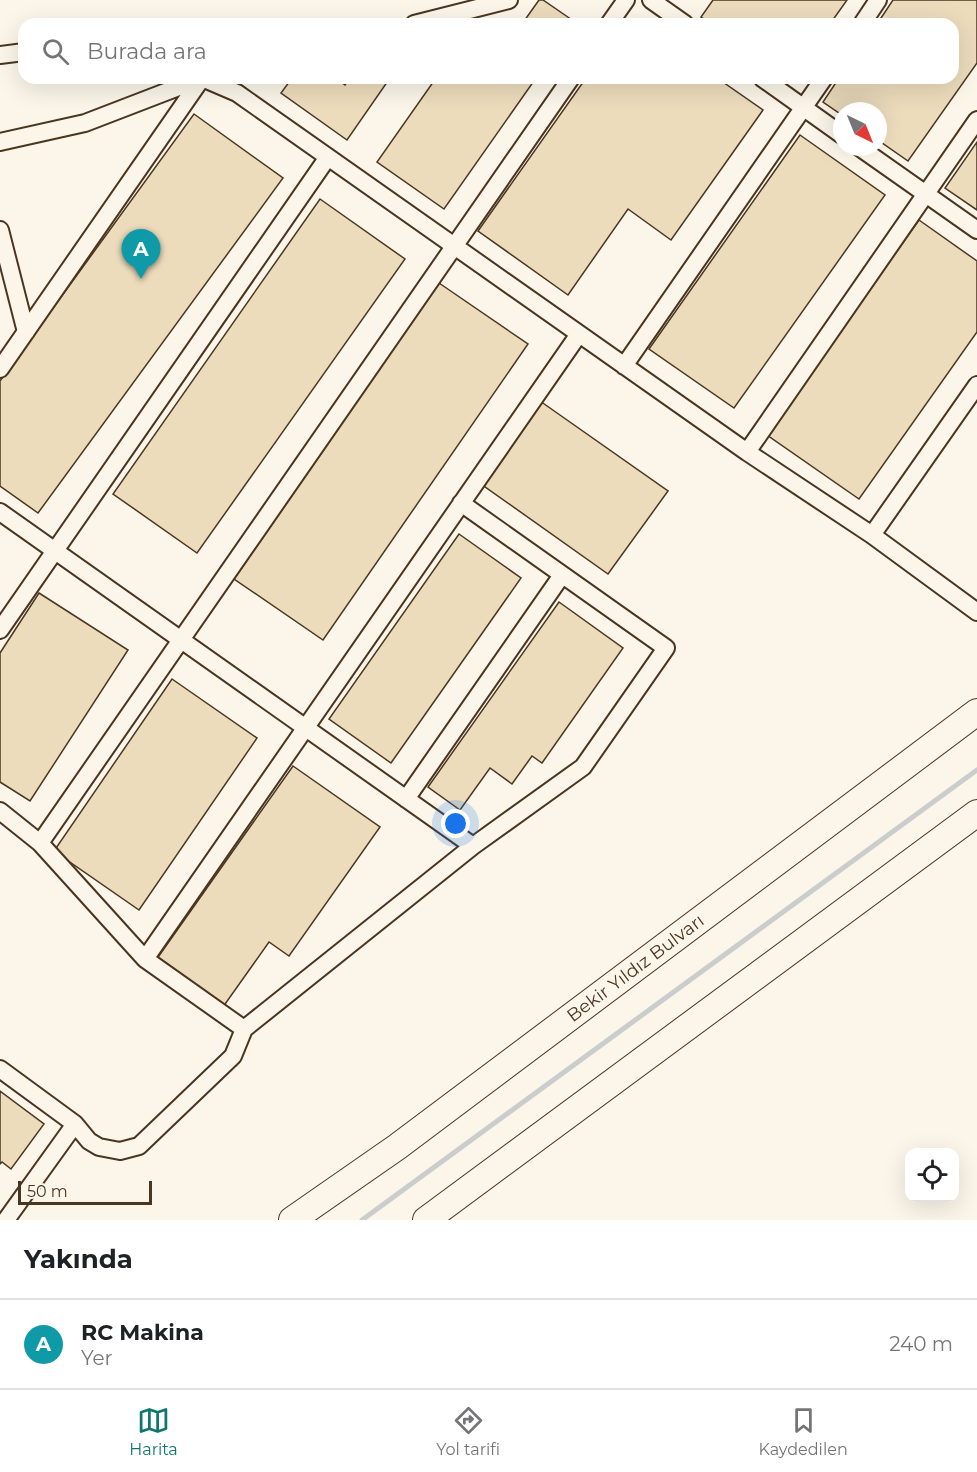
<!DOCTYPE html>
<html lang="tr">
<head>
<meta charset="utf-8">
<style>
  body { margin:0; font-family:Montserrat,sans-serif; background:#f2f2f2; color:#202124 }
  .controls { position:absolute; right:18px; bottom:18px; display:grid; overflow:hidden; border-radius:12px; box-shadow:0 6px 24px #0002 }
  .controls button { width:54px; height:54px; display:grid; place-items:center; padding:0; border:0; border-bottom:2px solid #e0e0e0; background:#fff; color:#202124; font:30px sans-serif }
  .compass { position:absolute; left:833px; top:102px; width:54px; height:54px; border-radius:50%; background:#fff; box-shadow:0 6px 24px #0002; rotate:137deg }
  .scale { position:absolute; left:18px; bottom:15px; width:134px; box-sizing:border-box; padding-left:6px; border:3px solid #4a3520; border-top:0; font-size:16px; line-height:21px; white-space:nowrap; color:#4a3520; -webkit-text-stroke:4px #fbf6e9; paint-order:stroke }
  .you { position:absolute; left:456px; top:824px; width:21px; height:21px; margin:-15px; border:4px solid #fff; border-radius:50%; background:#1a73e8; box-shadow:0 0 0 9px #1a73e833 }
  .badge { display:grid; place-items:center; width:39px; height:39px; border-radius:50%; background:#0f766e; color:#fff; font-size:20px; font-weight:700 }
  .pin { position:absolute; translate:-50% -50px; filter:drop-shadow(0 2px 3px #0008) }
  .pin::after { content:''; position:absolute; top:32px; width:21px; height:18px; background:inherit; clip-path:polygon(0 0,100% 0,50% 100%) }
  .list { margin:0; padding:0; list-style:none }
  h2 { display:flex; justify-content:space-between; align-items:center; height:78px; margin:0; padding:0 24px; font-size:26px }
  h2 small { font-size:20px; font-weight:400; color:#757577 }
  .list li { display:grid; grid-template-columns:39px 1fr auto; gap:18px; align-items:center; box-sizing:border-box; height:90px; padding:0 24px; border-top:2px solid #e0e0e0 }
  .list b { display:block; font-size:22px; white-space:nowrap }
  .list p { margin:0; font-size:20px; white-space:nowrap; color:#757577 }
  .list em { font-size:20px; font-style:normal; color:#757577 }
  .icon { flex:none; width:33px; height:33px; fill:none; stroke:currentColor; stroke-width:2; stroke-linecap:round; stroke-linejoin:round }
  .map { position:relative; flex:none; width:977px; height:1220px; overflow:hidden }
  .search { position:absolute; background:#fff; box-shadow:0 6px 24px #0002; left:18px; right:18px; top:18px; height:66px; display:flex; align-items:center; gap:15px; box-sizing:border-box; padding:0 21px; border-radius:18px; color:#757577; font-size:22px }
  .sheet { height:168px; background:#fff }
  nav { display:flex; justify-content:space-around; align-items:center; box-sizing:border-box; height:84px; border-top:2px solid #e0e0e0; background:#fff; font-size:16px; color:#757577 }
  nav a { display:grid; justify-items:center; gap:3px }
  nav .on { color:#0f766e }
  .map>svg:first-child { display:block }
  .lines { fill:none; stroke-linecap:round; stroke-linejoin:round }
  .stream { stroke:#c9cecd; stroke-width:5 }
  .building { fill:#ecdcbc; stroke:#4a3520; stroke-width:1.5 }
  .minor-casing { stroke:#4a3520; stroke-width:20 }
  .primary-casing { stroke:#4a3520; stroke-width:28 }
  .minor { stroke:#fbf6e9; stroke-width:16 }
  .primary { stroke:#fbf6e9; stroke-width:26 }
  .labels { text-anchor:middle; stroke-width:4.5; stroke-linejoin:round; paint-order:stroke }
  .street-label { font-size:18px; fill:#4a3520; stroke:#fbf6e9 }
</style>
</head>
<body>
<div class="map">
<svg width="977" height="1220" viewBox="0 0 977 1220">
  <rect width="100%" height="100%" fill="#fbf6e9"/>
  <g class="lines">
    <path class="stream" d="M362,1220L977,770"/>
  </g>
  <path class="building" d="M539,0H543L575,22L522,24Z
    M713,0H847L830,24H711L701,17Z
    M893,0H977V63L908,161L878,140V111H842V115L823,102L839,78H953V24H877Z
    M292,78H335L345,85L350,78H390L347,140L281,93Z
    M436,78H536L444,209L377,162Z
    M586,78H717L763,110L671,240L628,209L568,295L478,231Z
    M194,114L283,178L38,513L0,486V381Z
    M800,135L885,195L734,408L649,349Z
    M977,142V210L945,188Z
    M320,199L405,259L197,553L113,494Z
    M919,220L977,261V332L859,499L767,435Z
    M439,283L528,344L323,640L234,579Z
    M540,401L668,491L608,574L481,484Z
    M459,534L521,578L391,763L329,719Z
    M39,593L128,650L30,801L0,782V653Z
    M559,602L623,648L542,763L532,756L512,784L490,768L460,810L428,787Z
    M172,679L257,738L139,910L54,851Z
    M293,766L380,827L289,956L269,942L223,1007L156,960Z
    M0,1091L44,1124L11,1169L2,1162L0,1164Z"/>
  <g class="lines">
    <g class="minor-casing">
      <path id="minor" d="M651,0L685,24
        M414,24L509,0
        M609,24L626,0
        M862,24L878,0
        M0,55L24,52
        M202,78L237,93L747,452L872,535L977,612
        M762,78L842,135
        M0,142L85,123L202,78
        M859,147L977,230
        M0,230L26,332
        M624,366L824,78
        M0,369L202,78
        M747,452L977,120
        M0,512L473,846
        M872,535L977,385
        M0,630L328,157
        M406,799L562,575
        M0,811L40,843L145,959L244,1029
        M40,843L571,78
        M145,959L579,334
        M0,1069L75,1124L89,1141L99,1147L120,1151L139,1146L233,1056L244,1029L473,846L583,767L666,648L461,503
        M6,1220L75,1124"/>
    </g>
    <g class="primary-casing">
      <g id="primary">
        <path id="s1" d="M292,1220L397,1147L977,712"/>
        <path d="M426,1220L977,813"/>
      </g>
    </g>
    <use href="#minor" class="minor"/>
    <use href="#primary" class="primary"/>
  </g>
  <g class="labels">
    <g class="street-label">
      <text dy="6" stroke="none"><textPath href="#s1" startOffset="426">Bekir Yıldız Bulvarı</textPath></text>
    </g>
  </g>
</svg>
<div class="controls">
<button><svg class="icon" aria-label="locate" viewBox="0 0 24 24"><circle cx="12" cy="12" r="6"/><path d="M12 2v4M12 18v4M2 12h4M18 12h4"/></svg></button>
</div>
<svg class="compass" viewBox="-18 -18 36 36"><path d="M0-13l5 13h-10z" fill="#e53935"/><path d="M0 13l5-13h-10z" fill="#757577"/></svg>
<div class="scale">50 m</div>
<div class="you"></div>
<div class="pin badge" style="left:141px;top:279px;background:#0f9aa8">A</div>
<div class="search"><svg class="icon" aria-label="search" viewBox="0 0 24 24"><circle cx="10" cy="10" r="6"/><path d="M15 15l6 6"/></svg>Burada ara</div>
</div>
<section class="sheet">
<h2>Yakında<small></small></h2>
<ul class="list">
<li><span class="badge" style="background:#0f9aa8">A</span><div><b>RC Makina</b><p>Yer</p></div><em>240 m</em></li>
</ul>
</section>
<nav>
<a class="on"><svg class="icon" aria-label="map" viewBox="0 0 24 24"><path d="M3 6l6-2 6 2 6-2v14l-6 2-6-2-6 2zM9 4v14M15 6v14"/></svg>Harita</a>
<a><svg class="icon" aria-label="directions" viewBox="0 0 24 24"><path d="M12 3l9 9-9 9-9-9zM9 14v-3h6M13 9l2 2-2 2"/></svg>Yol tarifi</a>
<a><svg class="icon" aria-label="saved" viewBox="0 0 24 24"><path d="M7 4h10v16l-5-4-5 4z"/></svg>Kaydedilen</a>
</nav>
</body>
</html>
